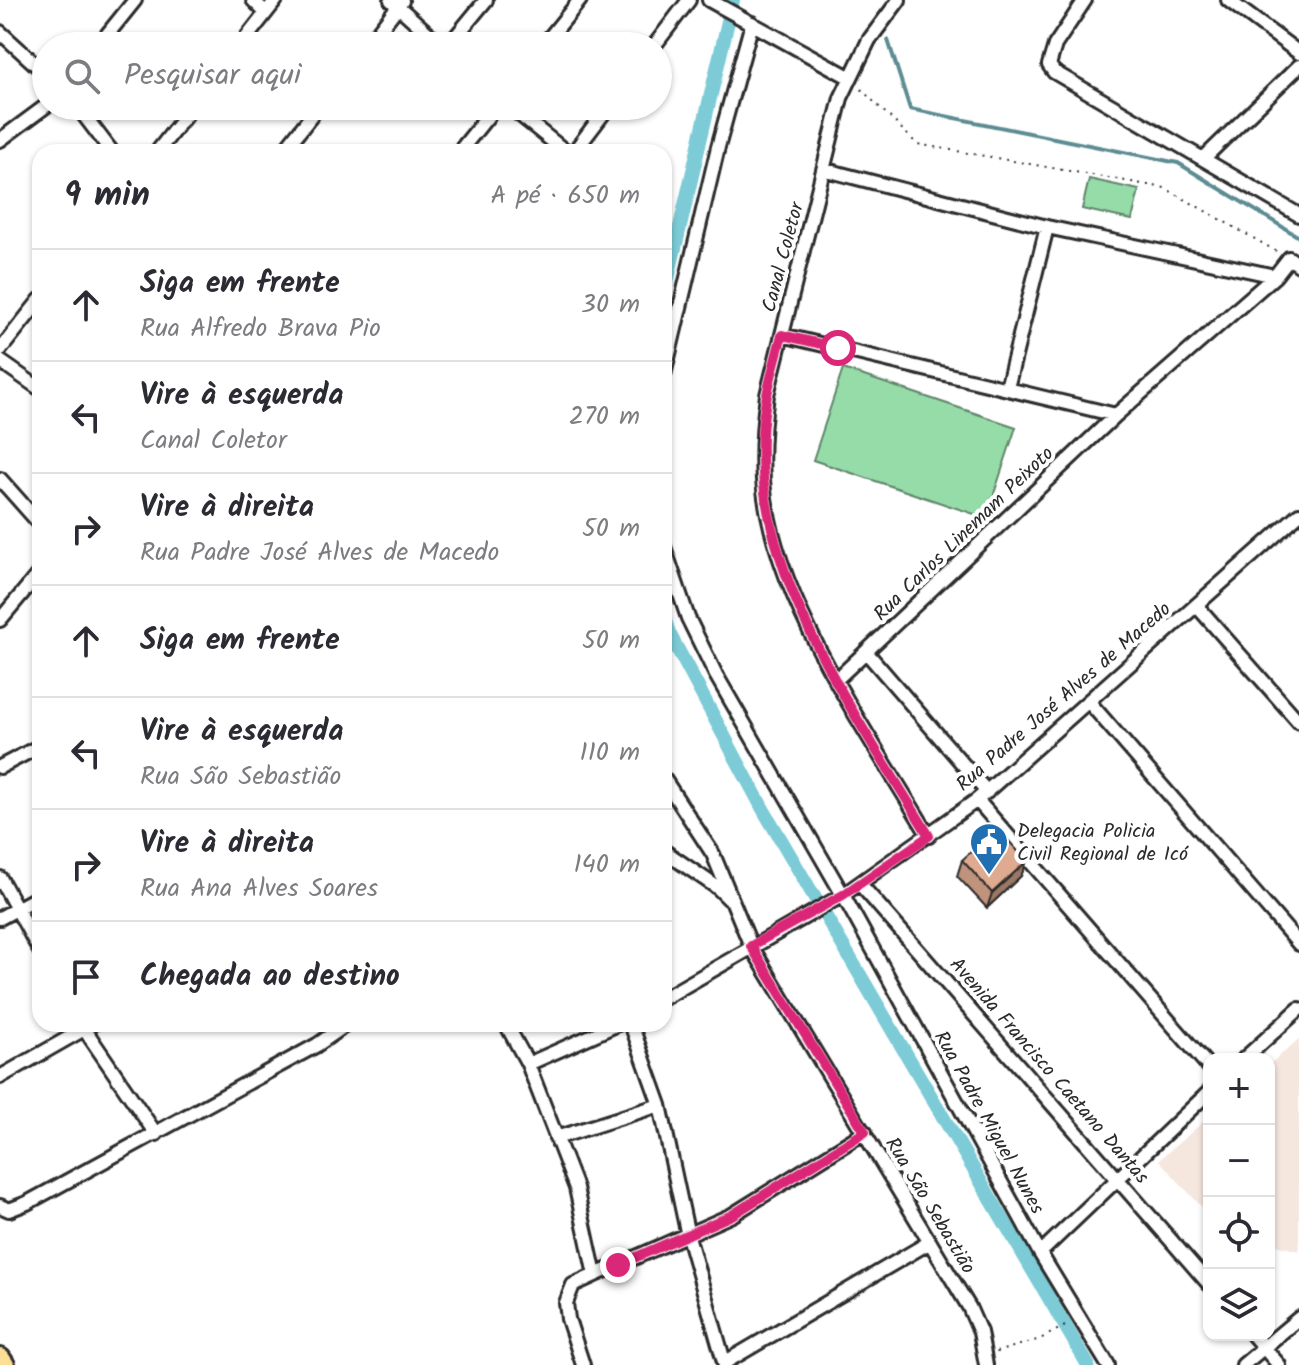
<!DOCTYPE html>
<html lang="pt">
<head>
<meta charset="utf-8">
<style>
  body { margin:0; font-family:Kalam,sans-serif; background:#f2f2f3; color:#2b2b33 }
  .controls { position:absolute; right:24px; bottom:24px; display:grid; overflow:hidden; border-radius:16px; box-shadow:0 2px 6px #0004 }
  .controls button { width:72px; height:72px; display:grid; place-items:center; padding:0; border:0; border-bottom:2px solid #e1e1e2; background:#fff; color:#2b2b33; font:40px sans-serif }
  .stop { position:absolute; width:24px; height:24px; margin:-18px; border:6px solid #db2777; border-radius:50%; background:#fff }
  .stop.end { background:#db2777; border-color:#fff; box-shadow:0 2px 8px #0008 }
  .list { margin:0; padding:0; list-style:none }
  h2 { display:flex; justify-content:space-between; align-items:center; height:104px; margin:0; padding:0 32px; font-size:34px }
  h2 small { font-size:26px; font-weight:400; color:#7c7c81 }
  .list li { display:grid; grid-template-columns:52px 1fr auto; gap:24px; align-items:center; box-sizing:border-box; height:112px; padding:0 32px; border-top:2px solid #e1e1e2 }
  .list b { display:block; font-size:30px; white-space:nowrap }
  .list p { margin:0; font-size:26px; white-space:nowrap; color:#7c7c81 }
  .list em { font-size:26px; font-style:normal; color:#7c7c81 }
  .icon { flex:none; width:44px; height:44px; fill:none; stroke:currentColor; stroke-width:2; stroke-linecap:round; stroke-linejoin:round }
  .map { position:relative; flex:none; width:1299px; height:1365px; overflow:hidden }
  .search { position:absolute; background:#fff; box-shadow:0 2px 6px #0004; left:32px; top:32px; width:640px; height:88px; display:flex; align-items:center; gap:20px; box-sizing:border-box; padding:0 28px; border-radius:44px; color:#7c7c81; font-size:30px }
  .panel { position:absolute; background:#fff; box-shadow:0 2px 6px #0004; left:32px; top:144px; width:640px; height:888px; border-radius:24px }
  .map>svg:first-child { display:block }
  .built { fill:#f5e6de }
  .pitch { fill:#96dca9; stroke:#60846a; stroke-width:2 }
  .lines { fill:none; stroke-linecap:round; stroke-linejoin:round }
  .stream { stroke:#5b8b92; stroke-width:4 }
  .canal { stroke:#7bcbd6; stroke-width:14 }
  .minor-casing { stroke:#2b2b2b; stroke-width:18 }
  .trunk-casing { stroke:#2b2b2b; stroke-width:26 }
  .path { stroke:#2b2b2b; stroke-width:2; stroke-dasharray:2 6; stroke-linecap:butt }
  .minor { stroke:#fff; stroke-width:12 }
  .trunk { stroke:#fdde96; stroke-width:20 }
  .wall { fill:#bf937c; stroke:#2b2b2b; stroke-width:2 }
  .shaded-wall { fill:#9b7865; stroke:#2b2b2b; stroke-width:2 }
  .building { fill:#deab90; stroke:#2b2b2b; stroke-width:2 }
  .route { stroke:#db2777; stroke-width:10 }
  .labels { text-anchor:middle; stroke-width:8; stroke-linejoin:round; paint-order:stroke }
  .street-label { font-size:20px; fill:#2b2b2b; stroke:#fff }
  .poi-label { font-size:20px; fill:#2b2b2b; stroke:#fff; text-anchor:start }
</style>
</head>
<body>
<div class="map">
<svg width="1299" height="1365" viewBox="0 0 1299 1365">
  <rect width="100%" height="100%" fill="#fff"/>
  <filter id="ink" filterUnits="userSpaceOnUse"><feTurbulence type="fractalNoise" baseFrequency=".0125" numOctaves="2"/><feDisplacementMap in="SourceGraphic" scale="16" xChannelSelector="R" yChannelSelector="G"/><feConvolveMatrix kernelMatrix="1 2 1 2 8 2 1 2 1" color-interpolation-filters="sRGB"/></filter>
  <g filter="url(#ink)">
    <path class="built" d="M1299,1039V1251L1269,1243V1065Z
      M1209,1117V1215L1159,1160Z"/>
    <path class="pitch" d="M1089,179L1139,190L1132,220L1082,209Z
      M843,369L1016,427L986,518L813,460Z"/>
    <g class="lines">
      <path class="stream" d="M888,40L910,109L1178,163L1299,237"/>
      <path class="canal" d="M664,295L733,0
        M664,618L669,633L763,809L1088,1365"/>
      <g class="minor-casing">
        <path id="minor" d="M253,0L266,13
          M391,0L442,46
          M709,0L849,77
          M899,0L869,40L841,98L767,395C763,424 761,451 763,480C772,599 869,734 929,836
          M1085,0L1055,45L1049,65L1054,72L1299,215
          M1228,0L1299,53
          M0,32L46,74
          M98,46L135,0
          M240,46L276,0
          M367,46L402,1
          M448,46L486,0
          M543,46L580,0
          M654,46L689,0
          M77,106L112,152
          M509,106L566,152
          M0,140L46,106
          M157,152L193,106
          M283,152L319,106
          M459,152L496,106
          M574,152L609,106
          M1204,158L1299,66
          M826,170L1047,227L1275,276
          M782,335L1116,415
          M0,350L40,300
          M0,361L40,389
          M664,375L718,147L752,23
          M1007,388L1047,227
          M0,479L40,524
          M664,547L688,618L716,675L843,895L1040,1253L1108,1365
          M1197,606L1299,722
          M0,620L40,572
          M867,653L987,792
          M837,679L1116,415L1275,276L1289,258L1299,265
          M1089,702L1299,944
          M0,767L40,746
          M664,779L713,854L751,946L969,1307L980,1332L986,1365
          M977,800L1209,1067
          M664,851L718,888L729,899
          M0,878L40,951
          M860,884L1209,1284
          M0,918L40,896
          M664,998L843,895L977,800L1299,514
          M81,1024L156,1134
          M506,1024L528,1064L576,1188L595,1275L573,1285L566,1303L568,1319L583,1365
          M631,1024L660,1105L688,1236L725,1365
          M1244,1059L1299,1009
          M528,1064L618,1024
          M0,1077L93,1024
          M556,1138L660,1105
          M0,1206L9,1210L27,1203L317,1045L347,1024
          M1040,1253L1209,1092
          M595,1275L732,1215L865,1132
          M1253,1335L1279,1365
          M724,1363L930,1242
          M1243,1365L1299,1318"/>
      </g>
      <g class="trunk-casing">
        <path id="trunk" d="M0,1359L4,1365"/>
      </g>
      <path class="path" d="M861,89L917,144L1165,188L1276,251
        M996,1352L1040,1339L1069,1324"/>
      <use href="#minor" class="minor"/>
      <use href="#trunk" class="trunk"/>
    </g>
    <path class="wall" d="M962,860L1027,861L1021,876L987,908L957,876Z"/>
    <path class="shaded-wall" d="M1027,861L1021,876L987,908L992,893Z"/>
    <path class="building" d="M997,828L1027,861L992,893L962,860Z"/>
  </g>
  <g class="lines" filter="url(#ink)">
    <path class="route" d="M618,1265L732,1215L865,1132L751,946L843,895L929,836C859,719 756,579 762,437C763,402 773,369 782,335L838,348"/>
  </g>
  <defs>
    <g id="civic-pin" transform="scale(2)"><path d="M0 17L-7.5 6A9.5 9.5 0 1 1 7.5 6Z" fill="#1f6fb2" stroke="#fff"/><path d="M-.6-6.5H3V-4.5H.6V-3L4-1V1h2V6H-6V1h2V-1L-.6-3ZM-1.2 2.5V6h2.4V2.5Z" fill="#fff"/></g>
  </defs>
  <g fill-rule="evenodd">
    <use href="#civic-pin" x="989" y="842"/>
  </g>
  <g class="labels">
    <g class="street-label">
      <text transform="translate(782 257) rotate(-75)" y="7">Canal Coletor</text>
      <text transform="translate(963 533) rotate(-44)" y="7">Rua Carlos Linemam Peixoto</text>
      <text transform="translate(1063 696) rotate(-41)" y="7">Rua Padre José Alves de Macedo</text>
      <text transform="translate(1050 1070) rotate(49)" y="7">Avenida Francisco Caetano Dantas</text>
      <text transform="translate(990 1122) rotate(61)" y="7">Rua Padre Miguel Nunes</text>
      <text transform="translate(931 1205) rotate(59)" y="7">Rua São Sebastião</text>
    </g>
    <g class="poi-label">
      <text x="1017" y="837">Delegacia Policia<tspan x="1017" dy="23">Civil Regional de Icó</tspan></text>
    </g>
  </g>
</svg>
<div class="controls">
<button>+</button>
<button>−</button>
<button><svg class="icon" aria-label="locate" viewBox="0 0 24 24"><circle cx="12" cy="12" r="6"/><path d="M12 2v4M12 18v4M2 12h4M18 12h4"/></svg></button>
<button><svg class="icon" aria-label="layers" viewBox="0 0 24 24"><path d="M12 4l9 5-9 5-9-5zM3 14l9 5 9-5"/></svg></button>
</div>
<div class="stop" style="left:838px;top:348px"></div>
<div class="stop end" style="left:618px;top:1265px"></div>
<div class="search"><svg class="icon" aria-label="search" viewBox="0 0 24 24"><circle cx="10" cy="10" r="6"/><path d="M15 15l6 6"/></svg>Pesquisar aqui</div>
<section class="panel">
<h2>9 min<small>A pé · 650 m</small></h2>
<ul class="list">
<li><svg class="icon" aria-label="ahead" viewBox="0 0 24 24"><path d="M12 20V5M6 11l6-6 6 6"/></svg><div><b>Siga em frente</b><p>Rua Alfredo Brava Pio</p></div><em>30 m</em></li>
<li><svg class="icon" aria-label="left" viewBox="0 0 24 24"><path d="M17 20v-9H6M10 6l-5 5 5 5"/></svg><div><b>Vire à esquerda</b><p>Canal Coletor</p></div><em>270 m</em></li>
<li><svg class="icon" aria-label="right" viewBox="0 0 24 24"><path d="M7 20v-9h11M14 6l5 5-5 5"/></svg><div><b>Vire à direita</b><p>Rua Padre José Alves de Macedo</p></div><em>50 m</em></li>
<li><svg class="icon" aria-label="ahead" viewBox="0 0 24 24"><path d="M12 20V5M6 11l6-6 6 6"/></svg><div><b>Siga em frente</b></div><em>50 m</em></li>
<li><svg class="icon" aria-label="left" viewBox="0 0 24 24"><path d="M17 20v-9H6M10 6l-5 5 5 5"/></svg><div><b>Vire à esquerda</b><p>Rua São Sebastião</p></div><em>110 m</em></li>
<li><svg class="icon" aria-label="right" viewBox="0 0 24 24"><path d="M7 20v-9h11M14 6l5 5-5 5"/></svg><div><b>Vire à direita</b><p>Rua Ana Alves Soares</p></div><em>140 m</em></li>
<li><svg class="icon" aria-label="arrive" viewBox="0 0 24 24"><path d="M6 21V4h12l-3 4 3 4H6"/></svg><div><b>Chegada ao destino</b></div></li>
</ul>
</section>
</div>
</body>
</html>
